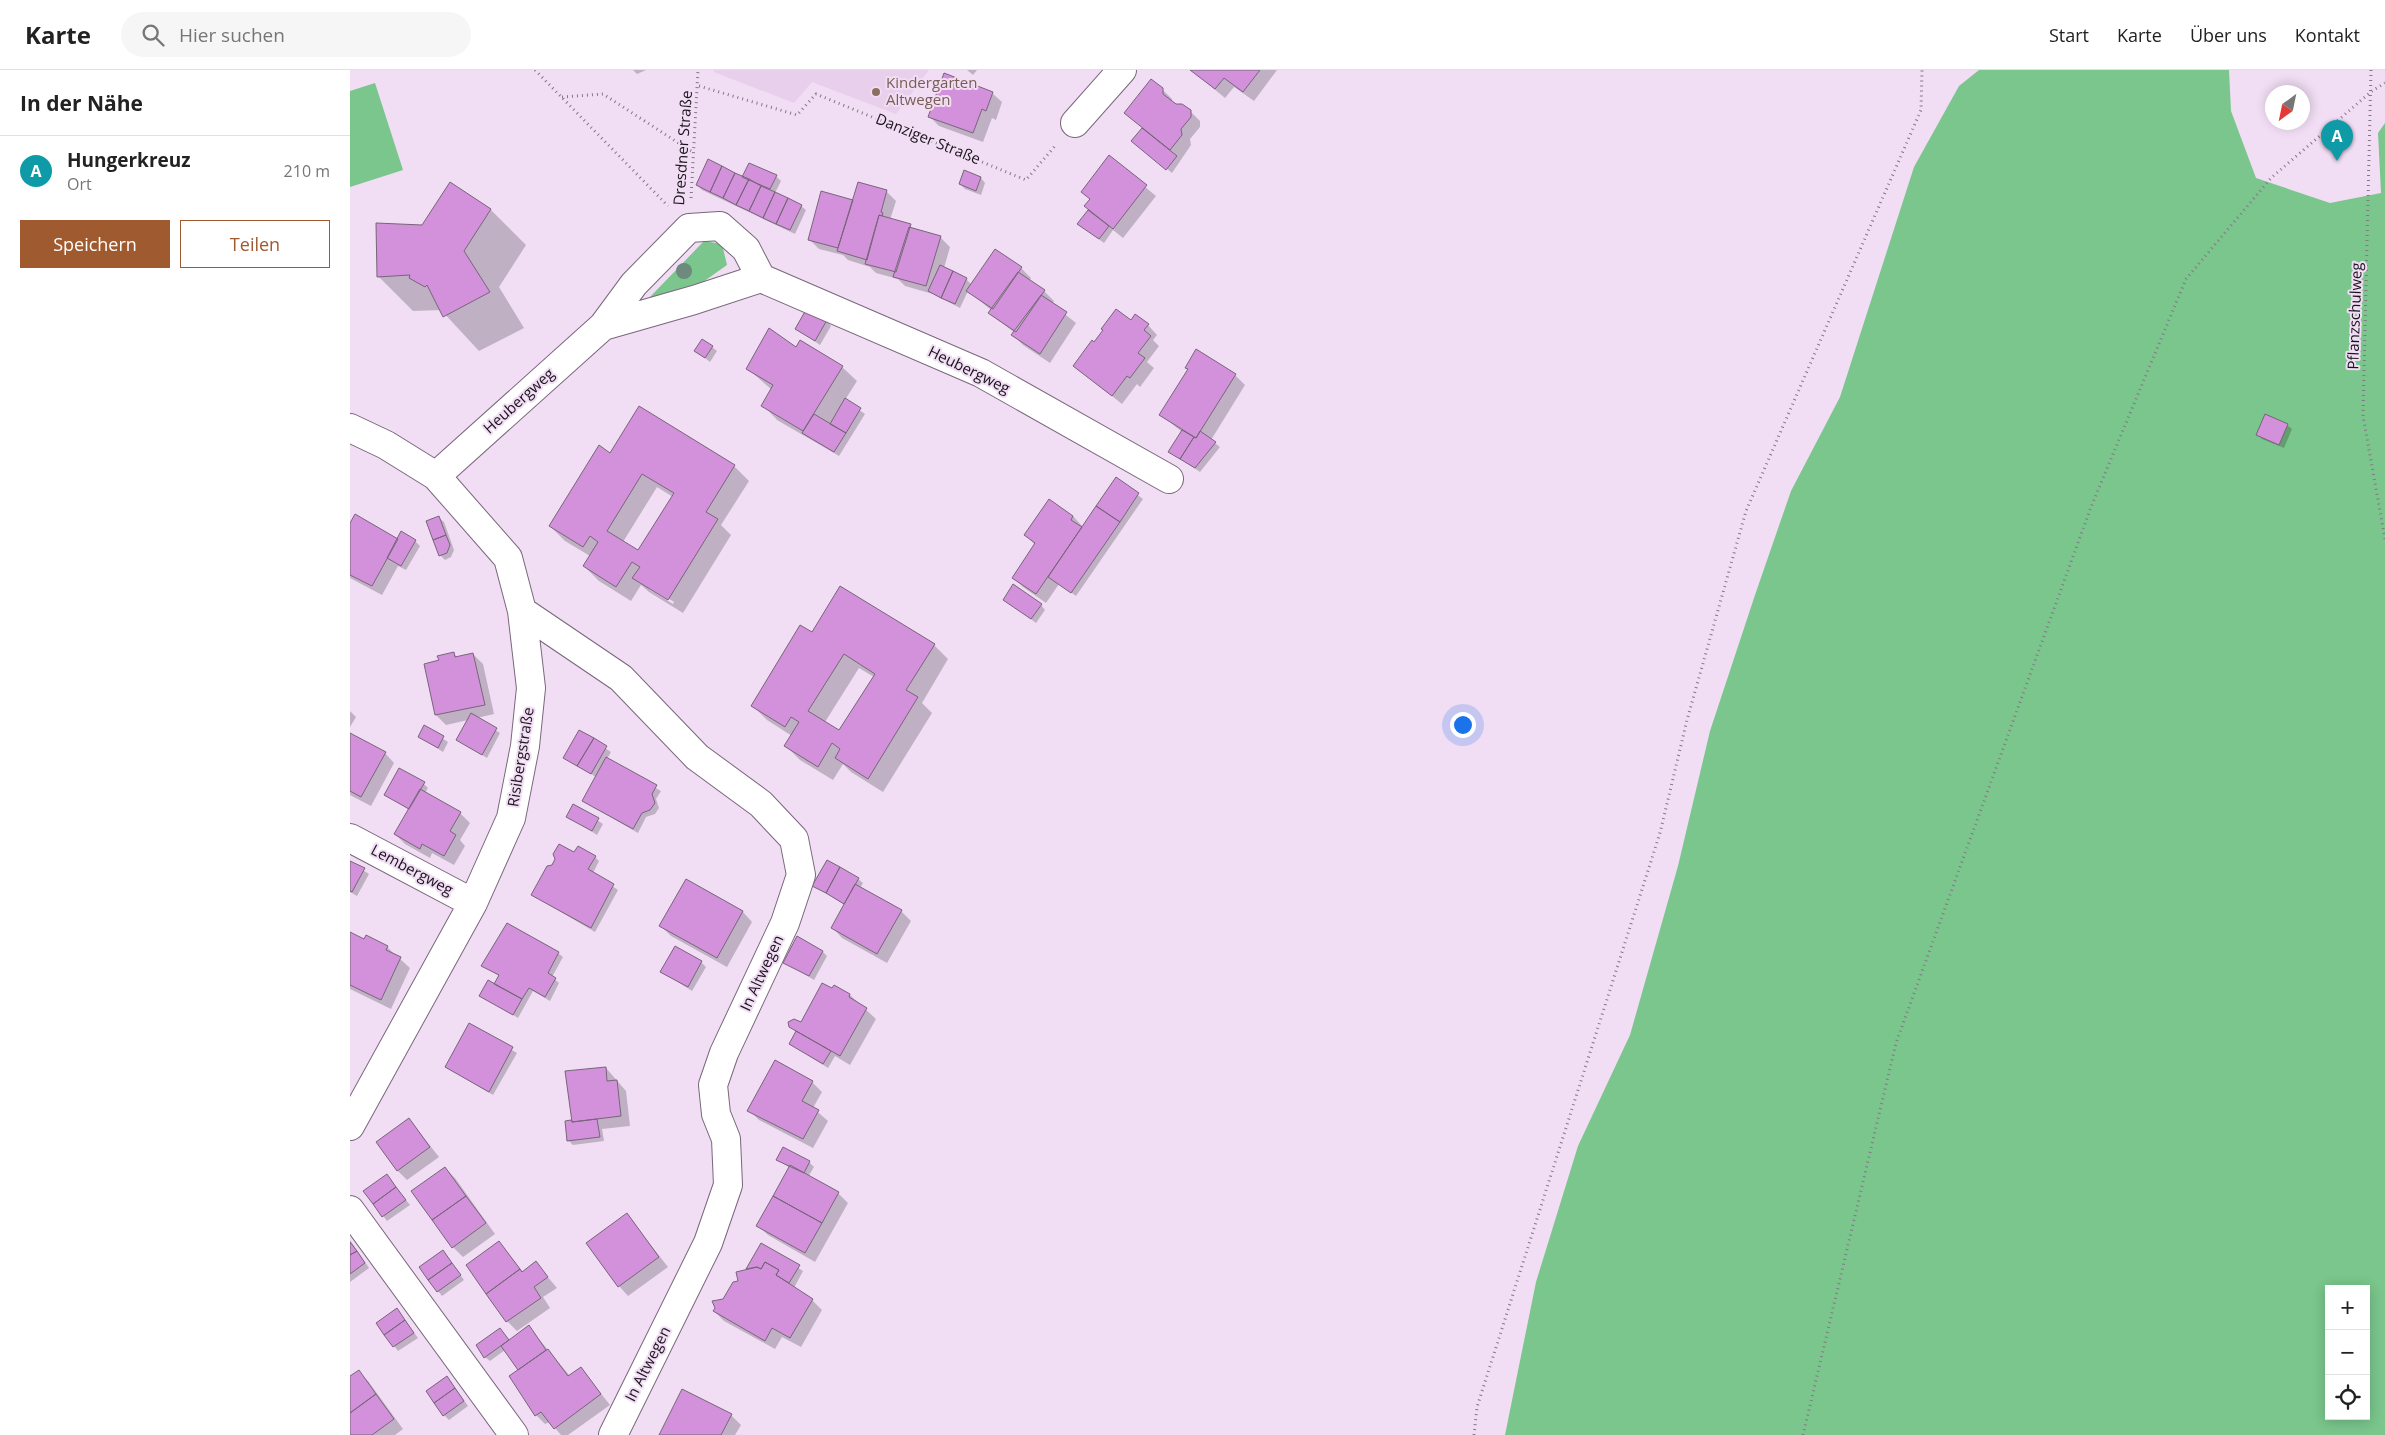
<!DOCTYPE html>
<html lang="de">
<head>
<meta charset="utf-8">
<style>
  body { margin:0; font-family:"Open Sans",sans-serif; background:#f6f6f6; color:#222 }
  .controls { position:absolute; right:15px; bottom:15px; display:grid; overflow:hidden; border-radius:0px; box-shadow:0 2px 12px #0003 }
  .controls button { width:45px; height:45px; display:grid; place-items:center; padding:0; border:0; border-bottom:1px solid #e0e0e0; background:#fff; color:#222; font:25px sans-serif }
  .compass { position:absolute; left:1915px; top:15px; width:45px; height:45px; border-radius:50%; background:#fff; box-shadow:0 2px 12px #0003; rotate:213deg }
  .you { position:absolute; left:1112px; top:654px; width:18px; height:18px; margin:-12px; border:4px solid #fff; border-radius:50%; background:#1a73e8; box-shadow:0 0 0 8px #1a73e833 }
  .badge { display:grid; place-items:center; width:32px; height:32px; border-radius:50%; background:#a05a2f; color:#fff; font-size:16px; font-weight:700 }
  .pin { position:absolute; translate:-50% -41px; filter:drop-shadow(0 1px 2px #0008) }
  .pin::after { content:''; position:absolute; top:26px; width:18px; height:15px; background:inherit; clip-path:polygon(0 0,100% 0,50% 100%) }
  .list { margin:0; padding:0; list-style:none }
  h2 { display:flex; justify-content:space-between; align-items:center; height:65px; margin:0; padding:0 20px; font-size:21px }
  h2 small { font-size:16px; font-weight:400; color:#767676 }
  .list li { display:grid; grid-template-columns:32px 1fr auto; gap:15px; align-items:center; box-sizing:border-box; height:70px; padding:0 20px; border-top:1px solid #e0e0e0 }
  .list b { display:block; font-size:19px; white-space:nowrap }
  .list p { margin:0; font-size:16px; white-space:nowrap; color:#767676 }
  .list em { font-size:16px; font-style:normal; color:#767676 }
  .actions { display:flex; gap:10px; padding:15px 20px }
  .actions a { flex:1; padding:11px 0; border:1px solid #a05a2f; border-radius:0px; text-align:center; font-size:18px; color:#a05a2f }
  .actions .main { background:#a05a2f; color:#fff }
  .icon { flex:none; width:28px; height:28px; fill:none; stroke:currentColor; stroke-width:2; stroke-linecap:round; stroke-linejoin:round }
  .map { position:relative; flex:none; width:2035px; height:1365px; overflow:hidden }
  header { display:flex; align-items:center; gap:30px; box-sizing:border-box; height:70px; padding:0 25px; background:#fff; border-bottom:1px solid #e0e0e0 }
  header strong { font-size:24px }
  nav { display:flex; gap:28px; margin-inline-start:auto; font-size:18px }
  .search { width:350px; height:45px; background:#f6f6f6; display:flex; align-items:center; gap:12px; box-sizing:border-box; padding:0 18px; border-radius:28px; color:#767676; font-size:19px }
  main { display:flex }
  aside { flex:1; background:#fff }
  .map>svg:first-child { display:block }
  .built { fill:#e8cfeb }
  .green { fill:#7ac68c; fill-rule:evenodd }
  .shadow { fill:#0003; fill-rule:evenodd }
  .building { fill:#d391dc; stroke:#776579; fill-rule:evenodd }
  .lines { fill:none; stroke-linecap:round; stroke-linejoin:round }
  .minor-casing { stroke:#79677b; stroke-width:30 }
  .path { stroke:#857787; stroke-width:3; stroke-dasharray:1 4; stroke-linecap:butt }
  .minor { stroke:#fff; stroke-width:28 }
  .tree { fill:#6c8a7e }
  .education-dot { fill:#8d6e63; stroke:#f1ddf4; stroke-width:2 }
  .labels { text-anchor:middle; stroke-width:4; stroke-linejoin:round; paint-order:stroke }
  .education-label { font-size:15px; fill:#785e54; stroke:#f1ddf4; text-anchor:start }
  .street-label { font-size:15px; fill:#1b141c; stroke:#f1ddf4 }
</style>
</head>
<body>
<header>
<strong>Karte</strong>
<div class="search"><svg class="icon" aria-label="search" viewBox="0 0 24 24"><circle cx="10" cy="10" r="6"/><path d="M15 15l6 6"/></svg>Hier suchen</div>
<nav><a>Start</a><a>Karte</a><a>Über uns</a><a>Kontakt</a></nav>
</header>
<main>
<aside>
<h2>In der Nähe<small></small></h2>
<ul class="list">
<li><span class="badge" style="background:#0f9aa8">A</span><div><b>Hungerkreuz</b><p>Ort</p></div><em>210 m</em></li>
</ul>
<div class="actions"><a class="main">Speichern</a><a>Teilen</a></div>
</aside>
<div class="map">
<svg width="2035" height="1365" viewBox="0 0 2035 1365">
  <rect width="100%" height="100%" fill="#f1ddf4"/>
  <path class="built" d="M364,0H579L546,44L462,12L444,33L364,2Z"/>
  <path class="green" d="M1629,0H1879L1881,41L1906,108L1980,133L2031,123L2028,63L2035,53V1365H1155L1186,1212L1228,1076L1280,965L1328,796L1360,661L1405,525L1441,421L1490,327L1564,97L1609,16ZM1979,1219H2016V1346H1979Z
    M25,13L53,100L0,117V21Z
    M354,171L372,174L377,195L353,212L299,228Z"/>
  <path class="shadow" d="M283,0H296L287,4Z
    M617,0H627L623,5Z
    M841,0H927L904,31L884,17L875,28Z
    M812,19L822,29V33L840,41L850,51V57L840,69L841,75L822,103L783,71L793,58L776,43Z
    M642,23L652,32L646,50L642,48L633,72L589,56L579,46Z
    M759,87L806,126L773,168L763,160L754,173L728,154L740,140L741,130Z
    M400,94L426,106L431,111L425,123L451,136L456,140L445,164L352,120L347,115L393,108Z
    M614,102L631,108L635,113L631,125L615,119L610,114Z
    M100,114L141,140L176,175L149,217L174,258L129,281L91,240L63,241L28,206L73,156Z
    M536,121L546,131L540,150L590,167L600,177L594,198L616,209L622,215L671,198L681,208L679,211L694,221L704,231L702,234L726,253L700,293L673,275L663,265L665,263L639,243L641,240L618,221L610,238L583,224L555,216L548,209L526,203L520,197L498,190L493,185L469,179L459,169L503,131Z
    M477,251L481,256L470,275L447,259Z
    M781,252L798,255L807,265L803,270L809,276L797,292L804,298L790,317L787,314L772,334L724,296L744,274Z
    M362,277L367,281L360,292L346,281Z
    M446,279L492,297L507,311L495,330L515,344L489,386L427,350L413,335L422,320L398,299Z
    M836,297L885,305L895,315L861,370L870,377L850,402L820,382L832,362L811,345L839,300Z
    M1937,355L1942,359L1934,378L1912,369L1908,365Z
    M261,385L384,396L399,411L371,455L381,465L333,543L299,522L291,515L281,531L249,511L234,496L240,486L215,471L200,456ZM307,417L323,427L289,482L273,472ZM300,517L324,532L323,534L299,519Z
    M766,409L793,429L726,526L709,514L696,533L673,517L663,507L685,475L676,465L723,446L733,457Z
    M89,448L94,452L104,480L101,487L95,490L90,485Z
    M0,455L48,470L65,471L70,476L56,500L48,496L32,525L0,508Z
    M654,529L691,535L695,540L686,553Z
    M462,563L584,575L598,589L572,633L582,643L533,722L501,702L493,694L483,710L450,690L436,676L442,666L417,650L402,635ZM509,598L524,607L489,662L475,652Z
    M104,584L108,588L123,584L133,594L144,644L127,648L150,663L137,688L108,670L118,650L96,655L86,645L75,595L90,591Z
    M0,641L6,647L0,657Z
    M75,657L98,672L93,682L70,667Z
    M230,662L261,682L257,689L311,721L306,729L309,738L305,744L296,747L288,763L233,731L246,707L215,688Z
    M0,664L35,683L44,693L21,736L0,725Z
    M74,714L78,718L75,723L110,743L120,753L110,770L115,776L104,795L82,783L80,788L55,774L45,764L59,740L36,724Z
    M224,735L253,754L247,765L218,746Z
    M225,784L245,787L249,791L243,803L268,820L245,862L182,825L207,790Z
    M0,792L19,804L7,826L0,822Z
    M508,809L513,813L510,818L551,841L561,851L537,893L492,868L483,858L495,835L464,816Z
    M336,811L393,842L402,852L377,897L321,866L311,856Z
    M0,863L14,871L37,877L60,898L41,939L0,919Z
    M146,871L208,883L213,887L202,907L209,913L200,931L183,921L168,948L131,925L144,916L149,906L133,895Z
    M473,882L477,886L464,910L434,892Z
    M351,892L356,897L342,921L312,902Z
    M500,925L526,949L500,995L485,986L478,998L440,974L447,963L441,957L451,954Z
    M120,955L167,983L143,1025L96,997Z
    M256,998L276,1021L280,1056L252,1059L254,1071L223,1075L218,1070L223,1053L217,1003Z
    M462,1012L472,1022L463,1038L478,1051L463,1078L409,1050L399,1040Z
    M59,1049L89,1087L57,1110L47,1100Z
    M428,1090L459,1092L464,1097L458,1107L488,1123L498,1133L465,1192L418,1165L408,1156L440,1098Z
    M95,1098L105,1108L145,1164L113,1187L103,1177Z
    M41,1111L60,1135L37,1151L15,1122Z
    M277,1145L318,1197L278,1226L269,1216Z
    M0,1170L19,1198L0,1212Z
    M149,1173L173,1202L186,1193L207,1218L193,1227L200,1238L167,1261L157,1251L117,1195Z
    M412,1175L453,1201L444,1218L462,1230L472,1240L451,1277L432,1267L425,1279L374,1251L364,1241L399,1200Z
    M93,1181L114,1210L92,1226L88,1221Z
    M47,1239L68,1268L48,1281L27,1253Z
    M183,1262L220,1306L231,1298L260,1335L218,1365H211L200,1352L195,1354L186,1345L170,1300L155,1280L140,1291L135,1287L154,1264L159,1271Z
    M8,1302L18,1311L53,1359L45,1365H0V1308Z
    M101,1312L118,1336L99,1350L94,1345Z
    M381,1345L391,1355L385,1365H311Z"/>
  <path class="building" d="M840,0H910L893,22L874,8L865,19Z
    M594,3L643,22L636,41L632,39L623,63L578,47Z
    M801,9L813,18V24L826,34H832L841,40V47L831,59L832,65L820,80L774,43Z
    M792,58L827,86L816,100L781,71Z
    M759,85L797,115L763,159L734,136L740,129L731,122Z
    M358,89L372,96L360,122L346,115Z
    M399,93L427,105L420,119L392,107Z
    M372,96L385,103L373,128L360,122Z
    M614,100L631,107L626,121L609,114Z
    M385,103L399,109L386,135L373,128Z
    M399,109L411,116L399,141L386,135Z
    M100,112L141,139L114,181L140,222L93,247L77,215L75,217L59,208L60,205L27,207L26,153L72,155Z
    M508,112L537,120L531,142L533,143L532,146L529,145L517,190L487,181Z
    M411,116L425,122L413,148L399,141Z
    M471,121L503,130L488,178L458,170Z
    M425,122L438,128L426,154L413,148Z
    M438,128L452,135L440,160L426,154Z
    M738,140L759,156L749,169L727,154Z
    M529,145L561,154L546,202L515,194Z
    M559,157L591,166L576,216L543,207Z
    M645,179L672,197L643,239L616,221Z
    M590,195L603,201L591,228L578,221Z
    M603,201L617,208L605,234L591,228Z
    M668,202L695,220L666,262L638,243Z
    M691,225L717,242L690,284L661,265Z
    M457,238L477,250L465,271L445,259Z
    M766,239L781,250L785,244L799,254L794,260L801,266L788,283L795,288L780,308L777,306L762,326L723,296L742,270L744,272L753,260L751,259Z
    M419,258L446,277L450,270L493,296L453,361L411,336L423,315L396,299Z
    M352,269L363,276L355,288L344,281Z
    M846,279L886,304L846,368L809,345L838,299L835,298Z
    M495,328L511,338L496,363L480,354Z
    M289,336L385,395L356,442L368,449L318,530L282,508L290,497L282,492L266,517L233,496L248,472L240,466L233,477L199,456L249,375L260,383ZM292,404L324,423L288,480L257,461Z
    M464,344L496,363L484,382L452,363Z
    M1915,344L1938,354L1929,375L1906,365Z
    M832,360L844,367L830,389L818,382Z
    M850,361L866,372L845,398L830,389L844,367L846,368Z
    M766,407L789,423L770,452L746,436Z
    M699,429L723,446L721,450L732,457L686,524L662,508L685,473L674,465Z
    M746,436L770,452L721,523L698,507Z
    M5,444L48,469L22,516L0,505V453Z
    M89,446L96,465L83,470L76,451Z
    M51,461L66,470L51,496L37,488Z
    M96,465L100,475L97,483L89,486L83,470Z
    M663,514L692,534L681,549L653,530Z
    M490,516L585,574L556,620L568,627L518,709L485,688L490,679L482,673L468,697L434,676L449,652L441,647L435,657L401,636L450,555L462,562ZM494,584L525,604L489,660L458,641Z
    M104,582L105,587L123,583L135,635L85,645L74,594L89,590L87,586Z
    M121,643L147,658L132,685L106,670Z
    M74,655L94,666L88,678L68,667Z
    M229,660L244,668L227,696L213,688Z
    M0,663L36,682L11,727L0,721Z
    M244,668L257,676L241,704L227,696Z
    M256,687L307,715L302,724L305,733L300,740L292,743L283,759L232,731Z
    M49,698L75,712L59,739L34,725Z
    M70,719L111,742L100,761L106,765L94,786L72,774L70,779L44,764Z
    M223,734L249,748L242,761L216,747Z
    M209,774L224,782L228,776L246,786L238,799L264,814L241,858L181,825L197,796L202,795L205,789L203,784Z
    M477,790L490,797L476,823L462,816Z
    M0,791L15,798L2,822L0,821Z
    M490,797L509,808L494,834L476,823Z
    M336,809L393,841L367,888L309,856Z
    M505,814L552,840L527,884L481,858Z
    M157,853L209,882L198,903L206,908L195,927L179,918L172,929L144,914L149,905L131,896Z
    M0,862L14,869L16,865L38,876L36,880L51,887L31,930L0,915Z
    M447,866L473,881L459,906L433,893Z
    M325,876L352,891L338,917L310,902Z
    M138,910L172,929L163,945L129,926Z
    M472,913L482,918L484,915L500,924L499,927L517,938L490,986L439,957L438,952L444,949L451,952Z
    M119,953L163,977L139,1022L95,997Z
    M446,961L481,981L473,994L439,974Z
    M425,990L463,1011L452,1031L469,1040L453,1069L397,1041Z
    M256,997L257,1011L267,1010L271,1046L222,1052L215,1001Z
    M59,1048L80,1077L47,1101L26,1072Z
    M247,1049L250,1067L217,1071L215,1051L221,1050L222,1052Z
    M433,1077L460,1091L454,1103L426,1090Z
    M440,1095L489,1122L472,1153L423,1126Z
    M95,1097L116,1126L82,1150L61,1121Z
    M37,1104L46,1117L23,1134L13,1121Z
    M46,1117L56,1130L32,1147L23,1134Z
    M116,1126L136,1153L102,1178L82,1150Z
    M423,1126L472,1153L455,1183L406,1156Z
    M277,1143L309,1187L268,1217L236,1173Z
    M149,1171L170,1199L136,1224L116,1195Z
    M0,1172L7,1181L0,1185Z
    M411,1173L450,1195L439,1213L426,1205L429,1200L415,1192L411,1199L407,1197L396,1199Z
    M93,1180L102,1193L78,1210L69,1197Z
    M7,1181L15,1193L0,1204V1185Z
    M186,1191L198,1207L184,1217L191,1228L156,1252L136,1224L170,1199L172,1202Z
    M415,1192L429,1200L426,1205L463,1229L440,1268L422,1258L415,1271L363,1241L365,1238L362,1231L373,1229L383,1212L388,1211L386,1202L407,1197L411,1199Z
    M102,1193L111,1205L87,1222L78,1210Z
    M47,1238L55,1250L34,1265L26,1253Z
    M55,1250L64,1263L43,1277L34,1265Z
    M179,1255L196,1280L168,1300L151,1276Z
    M150,1258L159,1270L134,1288L126,1275Z
    M198,1279L218,1306L231,1297L251,1324L204,1359L191,1342L185,1346L159,1306Z
    M9,1300L26,1324L0,1343V1306Z
    M97,1306L105,1318L84,1333L76,1321Z
    M105,1318L114,1331L93,1346L84,1333Z
    M332,1319L382,1344L371,1365H309Z
    M26,1324L44,1349L22,1365H0V1343Z"/>
  <g class="lines">
    <g class="minor-casing">
      <path id="minor" d="M725,53L772,0
        M253,256L344,230L411,208
        M0,358L36,375L86,406L158,488L172,541L181,618L175,676L161,748L123,833L0,1056
        M86,406L253,256L284,214L339,158L370,156L396,179L411,208L631,303L819,409
        M172,541L271,608L347,687L411,734L444,769L451,805L435,853L374,983L363,1015L366,1044L376,1069L378,1115L358,1173L263,1365
        M0,768L123,833
        M0,1140L164,1365"/>
    </g>
    <path class="path" d="M185,0L318,136
      M2021,0L2013,346L2035,469
      M349,16L447,45L466,24L676,110L705,76
      M212,27L253,24L344,83
      M341,128L348,0
      M1124,1365L1127,1337L1310,763L1337,650L1396,441L1571,40L1572,0
      M1453,1365L1546,973L1741,437L1836,209L1921,108L2022,21L2035,13"/>
    <use href="#minor" class="minor"/>
  </g>
  <circle class="tree" cx="334" cy="201" r="8"/>
  <circle class="education-dot" cx="526" cy="22" r="5"/>
  <g class="labels">
    <g class="education-label">
      <text x="536" y="18">Kindergarten<tspan x="536" dy="17">Altwegen</tspan></text>
    </g>
    <g class="street-label">
      <text transform="translate(578 69) rotate(22)" y="5">Danziger Straße</text>
      <text transform="translate(333 78) rotate(-86)" y="5">Dresdner Straße</text>
      <text transform="translate(2005 246) rotate(-88)" y="5">Pflanzschulweg</text>
      <text transform="translate(619 300) rotate(26)" y="5">Heubergweg</text>
      <text transform="translate(169 331) rotate(-42)" y="5">Heubergweg</text>
      <text transform="translate(171 687) rotate(-81)" y="5">Risibergstraße</text>
      <text transform="translate(62 800) rotate(28)" y="5">Lembergweg</text>
      <text transform="translate(412 903) rotate(-65)" y="5">In Altwegen</text>
      <text transform="translate(298 1294) rotate(-63)" y="5">In Altwegen</text>
    </g>
  </g>
</svg>
<div class="controls">
<button>+</button>
<button>−</button>
<button><svg class="icon" aria-label="locate" viewBox="0 0 24 24"><circle cx="12" cy="12" r="6"/><path d="M12 2v4M12 18v4M2 12h4M18 12h4"/></svg></button>
</div>
<svg class="compass" viewBox="-18 -18 36 36"><path d="M0-13l5 13h-10z" fill="#e53935"/><path d="M0 13l5-13h-10z" fill="#767676"/></svg>
<div class="you"></div>
<div class="pin badge" style="left:1987px;top:91px;background:#0f9aa8">A</div>
</div>
</main>
</body>
</html>
